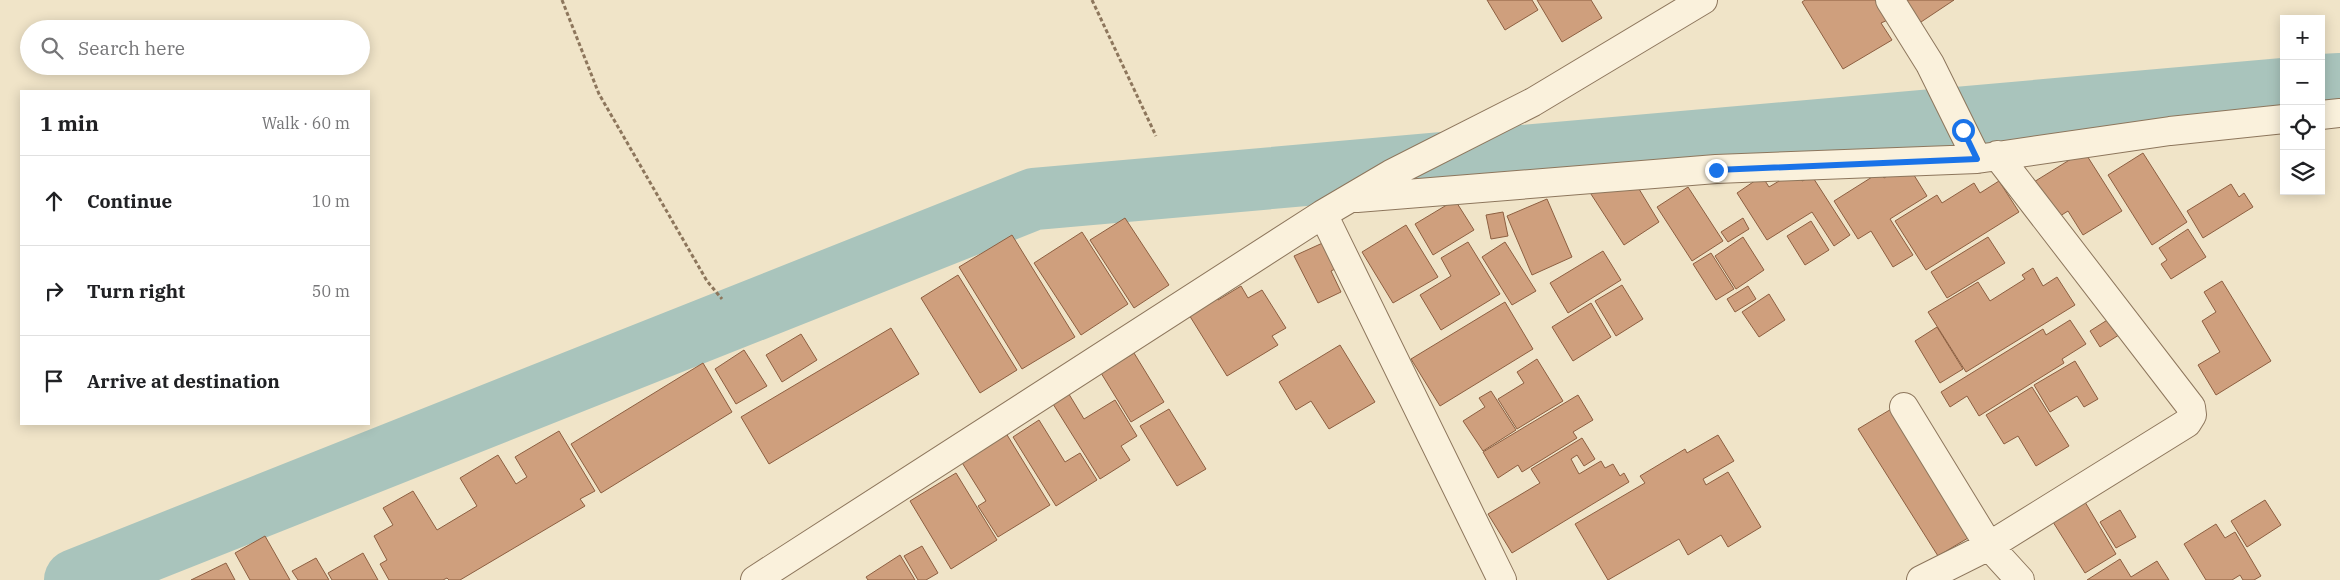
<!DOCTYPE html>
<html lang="en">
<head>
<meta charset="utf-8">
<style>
  body { margin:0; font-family:"IBM Plex Serif",serif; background:#f2f2f2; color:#202124 }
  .controls { position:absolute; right:15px; top:15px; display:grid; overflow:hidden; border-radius:0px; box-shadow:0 2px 12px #0003 }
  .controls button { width:45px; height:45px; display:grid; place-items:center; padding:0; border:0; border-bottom:1px solid #e0e0e0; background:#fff; color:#202124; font:25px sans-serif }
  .stop { position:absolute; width:15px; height:15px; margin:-11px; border:4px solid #1a73e8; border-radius:50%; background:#fff }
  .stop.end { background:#1a73e8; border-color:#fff; box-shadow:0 1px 5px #0008 }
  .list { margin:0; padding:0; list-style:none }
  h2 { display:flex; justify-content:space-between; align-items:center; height:65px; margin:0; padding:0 20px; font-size:21px }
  h2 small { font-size:16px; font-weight:400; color:#757577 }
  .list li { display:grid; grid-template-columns:32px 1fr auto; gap:15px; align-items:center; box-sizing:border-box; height:90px; padding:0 20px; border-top:1px solid #e0e0e0 }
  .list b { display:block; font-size:19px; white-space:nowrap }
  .list em { font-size:16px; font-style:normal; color:#757577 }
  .icon { flex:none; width:28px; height:28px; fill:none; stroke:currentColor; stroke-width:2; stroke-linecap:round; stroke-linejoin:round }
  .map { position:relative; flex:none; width:2340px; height:580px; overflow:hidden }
  .search { position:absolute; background:#fff; box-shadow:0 2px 12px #0003; left:20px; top:20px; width:350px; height:55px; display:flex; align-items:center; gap:12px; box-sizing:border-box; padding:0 18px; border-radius:28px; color:#757577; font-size:19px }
  .panel { position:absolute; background:#fff; box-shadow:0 2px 12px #0003; left:20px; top:90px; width:350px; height:335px; border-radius:0px }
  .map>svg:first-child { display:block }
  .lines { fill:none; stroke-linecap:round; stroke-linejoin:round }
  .river { stroke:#a9c4bc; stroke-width:62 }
  .building { fill:#cf9f7d; stroke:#8d5f41 }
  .minor-casing { stroke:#8d765c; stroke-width:30 }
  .path { stroke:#8d765c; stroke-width:3; stroke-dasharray:4 2.5; stroke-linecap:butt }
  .minor { stroke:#faf1dc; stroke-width:28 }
  .route { stroke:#1a73e8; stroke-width:6 }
</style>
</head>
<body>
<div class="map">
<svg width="2340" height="580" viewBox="0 0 2340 580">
  <rect width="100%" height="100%" fill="#f0e4c8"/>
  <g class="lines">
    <path class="river" d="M2321,85L2340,84
      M75,580L1034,199L2284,89"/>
  </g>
  <path class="building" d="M1487,0H1532L1538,10L1505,30Z
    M1537,0H1591L1602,18L1562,42Z
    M1805,0H1878L1890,19L1881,23L1892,40L1843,69L1802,2Z
    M1897,0H1954L1915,26Z
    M2084,151L2122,211L2083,235L2068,211L2052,221L2029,185Z
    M2143,153L2187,222L2152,245L2108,175Z
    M1907,164L1927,196L1890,219L1913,255L1893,267L1871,231L1858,239L1834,201L1880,172L1884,178Z
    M1796,171L1802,181L1812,176L1850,235L1834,246L1812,212L1767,240L1737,193L1762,176L1769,187Z
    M1999,181L2019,212L1926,270L1895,221L1937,195L1942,203L1974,183L1980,193Z
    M2231,184L2239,197L2244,193L2253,207L2203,238L2187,211Z
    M1688,187L1723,241L1692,261L1657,207Z
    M1639,189L1659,222L1624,245L1589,191Z
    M1547,199L1572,257L1532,275L1507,216Z
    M1455,200L1474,230L1433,255L1415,224Z
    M1503,212L1508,236L1491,239L1486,215Z
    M1125,218L1169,285L1134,308L1090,240Z
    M1743,218L1749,229L1728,242L1721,232Z
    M1811,221L1829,250L1805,265L1787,236Z
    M1406,225L1438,277L1393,303L1362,252Z
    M2188,229L2206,257L2171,279L2161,264L2167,260L2159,248Z
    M1082,232L1128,304L1081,335L1034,263Z
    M1012,235L1075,337L1022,369L959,267Z
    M1743,237L1764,270L1736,289L1715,256Z
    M1988,237L2005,263L1947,298L1931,272Z
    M1327,241L1339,267L1331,271L1341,292L1318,303L1294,256Z
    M1468,242L1500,294L1441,330L1420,295L1451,276L1441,258Z
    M1505,242L1536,291L1512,305L1482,257Z
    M1603,251L1621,280L1568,313L1550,283Z
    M1711,253L1734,289L1716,300L1693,264Z
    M2033,268L2043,286L2057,277L2075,305L1966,372L1928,312L1978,282L1990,301L2025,279L2022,275Z
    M958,275L1017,370L980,393L921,298Z
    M2222,281L2271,361L2216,395L2198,365L2220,352L2202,321L2216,312L2204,292Z
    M1622,285L1643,319L1616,336L1595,301Z
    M1241,286L1248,298L1262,290L1286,328L1272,336L1278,345L1227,376L1186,310L1214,293L1218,300Z
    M1748,286L1756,299L1735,312L1727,299Z
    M1769,294L1785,320L1759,337L1742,312Z
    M1505,302L1533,349L1440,406L1411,359Z
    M1591,303L1611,337L1573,361L1552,327Z
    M2112,317L2122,333L2100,347L2090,331Z
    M2070,320L2086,344L2062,359L2064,363L1979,416L1967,396L1950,407L1941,392L2043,329L2046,335Z
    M1937,327L1963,369L1940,383L1915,341Z
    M891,328L919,374L769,464L741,417Z
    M801,334L817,360L782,382L766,355Z
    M1340,345L1375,402L1329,429L1311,401L1296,410L1279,382Z
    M744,350L767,386L736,404L715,369Z
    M1134,353L1164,402L1131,422L1101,373Z
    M1537,359L1563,401L1517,429L1498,399L1524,383L1517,372Z
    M2075,361L2098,399L2084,407L2077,396L2050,412L2034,385Z
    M703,363L732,412L601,493L571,444Z
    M1064,386L1084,419L1115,400L1137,436L1121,446L1130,460L1100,479L1048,396Z
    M2032,387L2069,446L2036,466L2018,436L2004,444L1986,415Z
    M1491,391L1516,430L1483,451L1463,421L1485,407L1479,398Z
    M1578,395L1593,420L1573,432L1577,438L1522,472L1518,465L1498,478L1483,452Z
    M1893,408L1962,507L1953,514L1968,538L1938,556L1858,429Z
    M1169,409L1206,469L1177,486L1140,426Z
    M1039,420L1065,462L1080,453L1097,480L1056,506L1013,437Z
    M1001,425L1050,505L998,537L978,506L986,501L956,453Z
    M559,431L595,491L580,499L585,506L460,580H449L447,578L443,580H389L380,564L387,560L374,536L393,525L383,508L413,491L437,530L477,506L460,478L498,455L516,484L527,477L515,457Z
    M1718,435L1734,461L1703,479L1706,485L1728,472L1761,527L1728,547L1721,535L1688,555L1679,539L1608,580L1575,524L1645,483L1640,476L1685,449L1687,453Z
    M1582,438L1595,459L1584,466L1577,455L1571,459L1579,474L1601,461L1605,468L1613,464L1620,476L1624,473L1629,482L1512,553L1488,514L1540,483L1531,469Z
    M956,473L997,540L951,569L910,501Z
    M2265,500L2281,525L2247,547L2231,521Z
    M2085,502L2116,554L2085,573L2053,522Z
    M2120,510L2136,537L2116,548L2100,522Z
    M2216,524L2225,538L2235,532L2261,576L2254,580H2243L2240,575L2232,580H2206L2184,544Z
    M265,536L290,580H250L235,553Z
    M922,546L938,573L926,580H918L904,556Z
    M363,553L378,580H332L328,573Z
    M900,555L915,580H868L866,577Z
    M316,558L329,580H298L292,571Z
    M2120,559L2131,577L2157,561L2169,580H2087Z
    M226,563L235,580H191Z"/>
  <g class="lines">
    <g class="minor-casing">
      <path id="minor" d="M1890,0L1930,64L1977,159
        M2321,115L2340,113
        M1357,198L1716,169L1977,159L2170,131L2284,119
        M1323,214L1502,580
        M1904,407L1989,546L2020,580
        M755,580L1323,214L1391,174L1533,102L1703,0
        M1921,580L1989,546L2187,423L2192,415L2191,407L1997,155"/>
    </g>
    <path class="path" d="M562,0L599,94L707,281L722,299
      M1092,0L1156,136"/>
    <use href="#minor" class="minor"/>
  </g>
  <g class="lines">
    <path class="route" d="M1716,170L1977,159L1963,130"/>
  </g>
</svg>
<div class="controls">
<button>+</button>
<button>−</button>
<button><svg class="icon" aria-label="locate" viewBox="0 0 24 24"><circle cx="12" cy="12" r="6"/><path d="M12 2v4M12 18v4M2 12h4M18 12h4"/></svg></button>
<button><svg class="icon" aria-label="layers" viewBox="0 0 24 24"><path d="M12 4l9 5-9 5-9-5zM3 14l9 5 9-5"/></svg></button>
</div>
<div class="stop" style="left:1963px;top:130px"></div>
<div class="stop end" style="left:1716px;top:170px"></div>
<div class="search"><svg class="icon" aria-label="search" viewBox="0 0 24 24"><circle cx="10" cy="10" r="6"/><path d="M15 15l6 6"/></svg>Search here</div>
<section class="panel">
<h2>1 min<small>Walk · 60 m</small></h2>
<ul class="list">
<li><svg class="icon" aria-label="ahead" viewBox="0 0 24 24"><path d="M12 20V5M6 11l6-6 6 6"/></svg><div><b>Continue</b></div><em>10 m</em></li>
<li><svg class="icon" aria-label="right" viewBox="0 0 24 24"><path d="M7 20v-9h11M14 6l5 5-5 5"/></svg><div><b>Turn right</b></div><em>50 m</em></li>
<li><svg class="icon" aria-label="arrive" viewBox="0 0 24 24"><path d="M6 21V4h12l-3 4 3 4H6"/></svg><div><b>Arrive at destination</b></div></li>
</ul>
</section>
</div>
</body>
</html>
